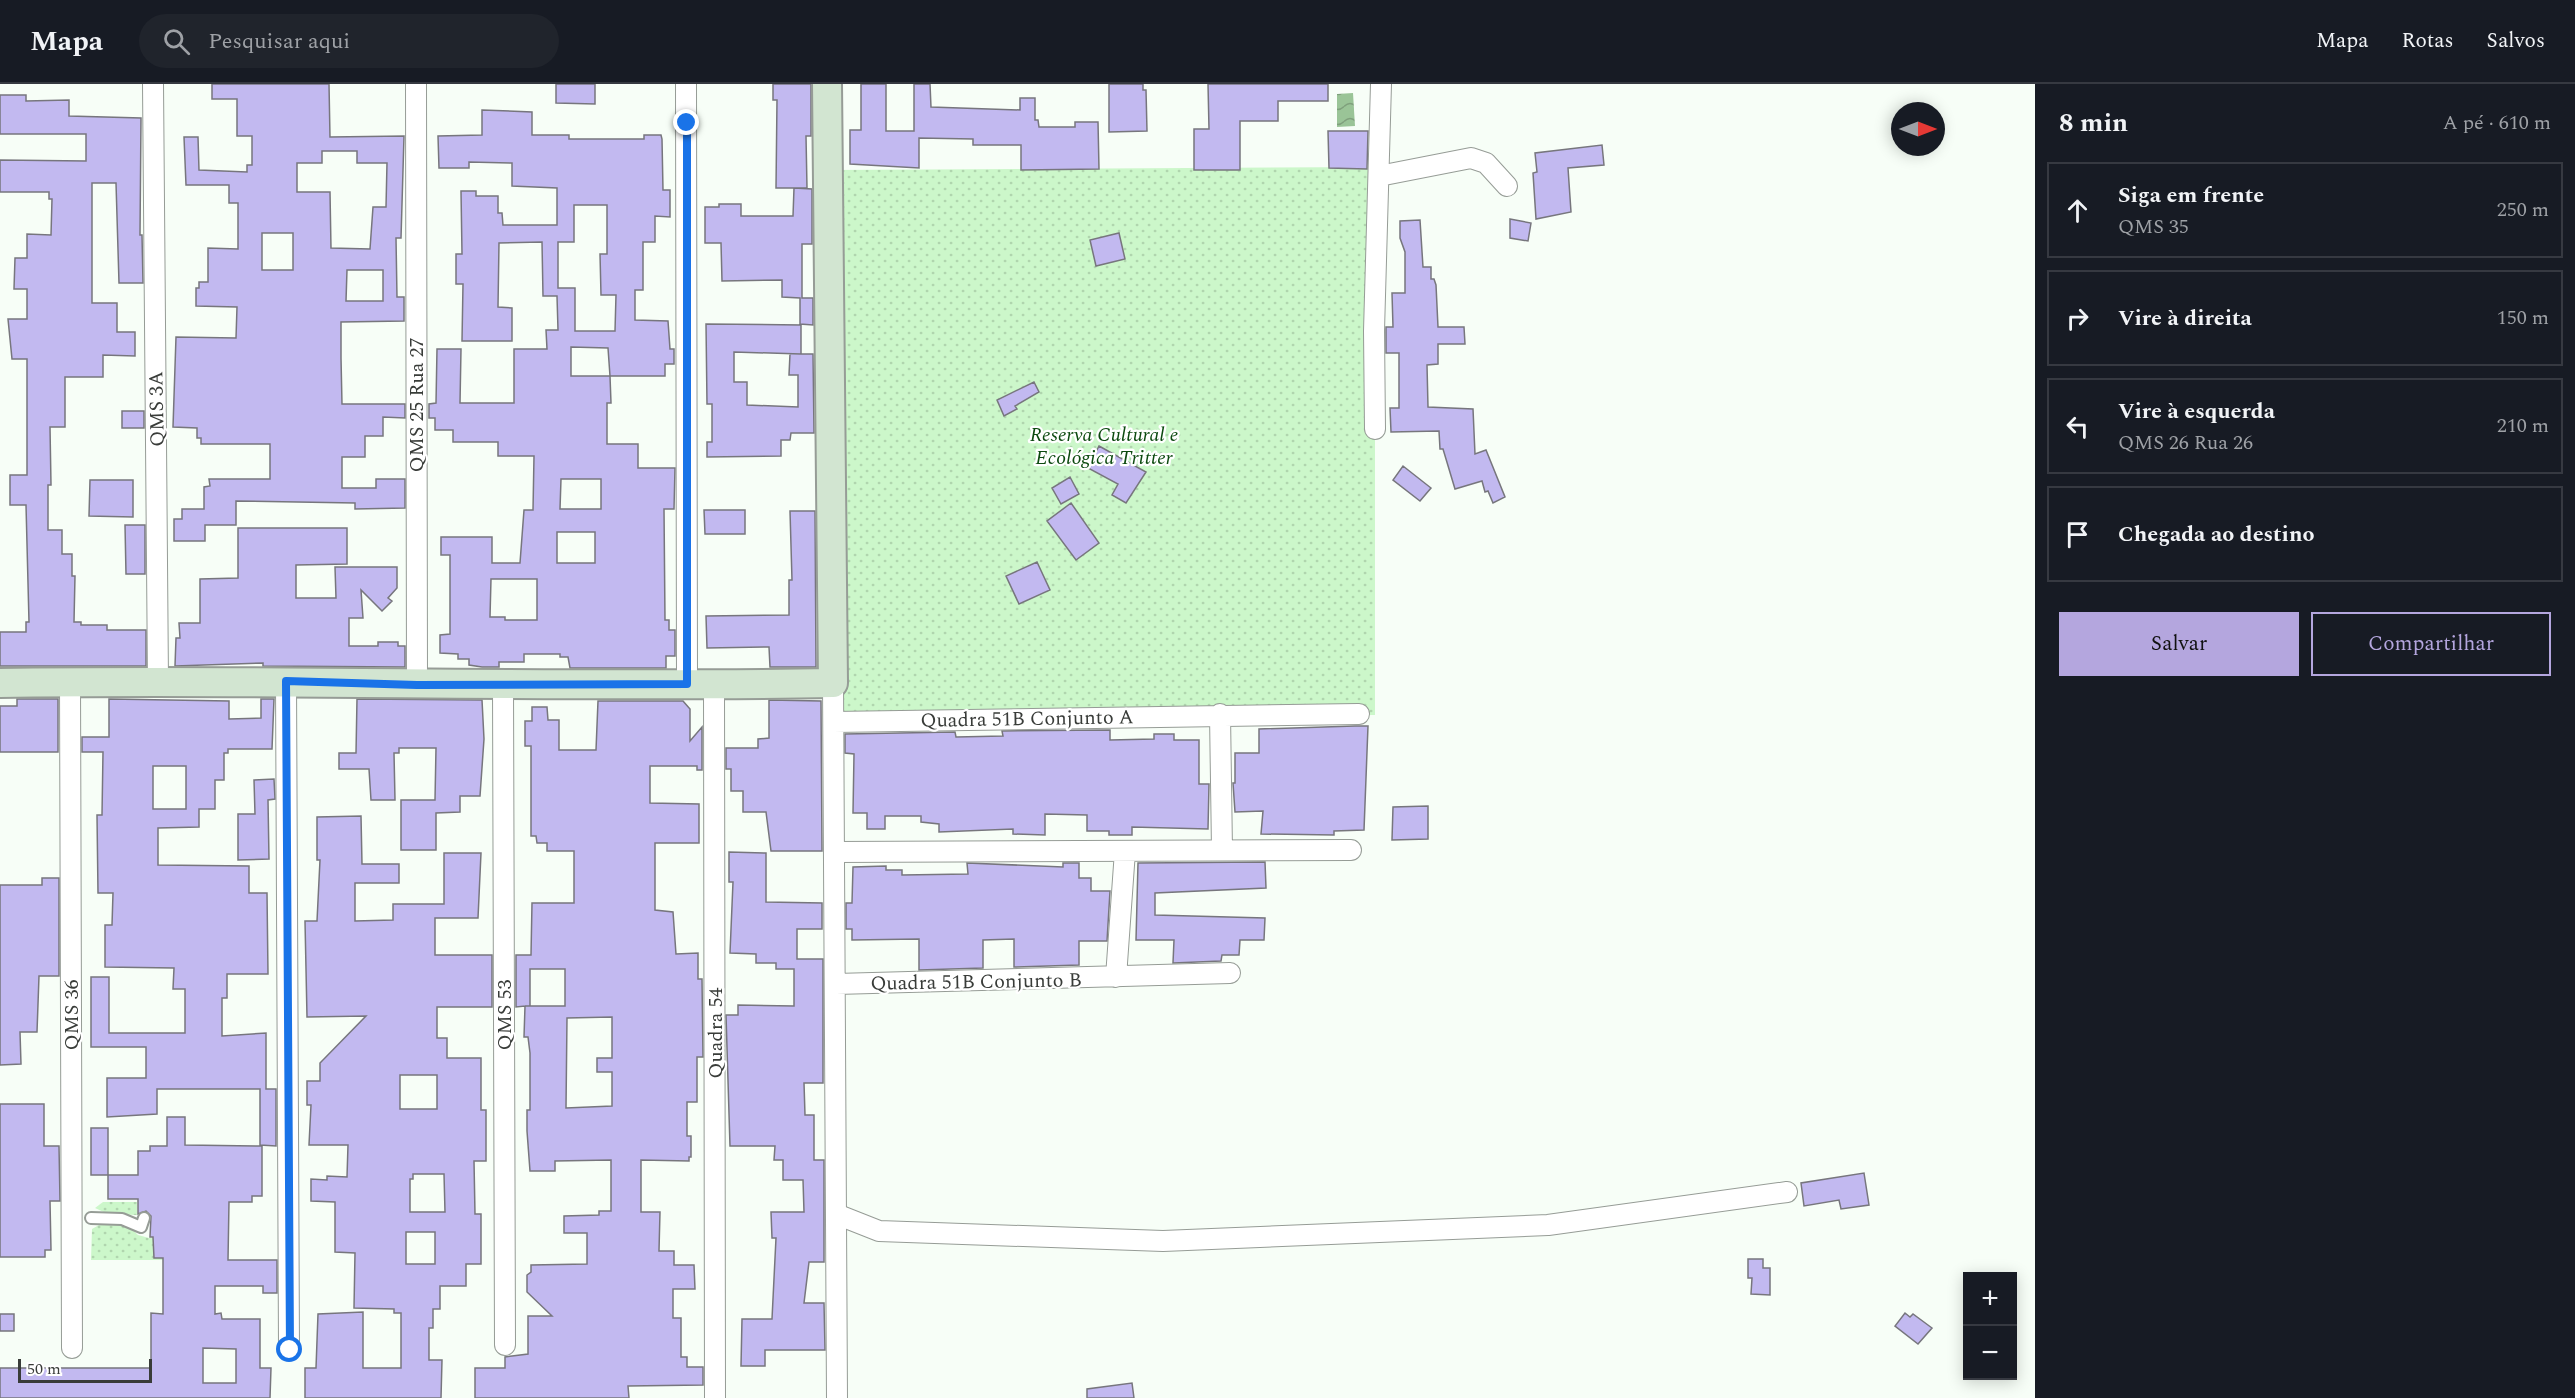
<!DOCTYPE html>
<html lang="pt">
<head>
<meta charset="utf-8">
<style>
  body { margin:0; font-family:Spectral,serif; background:#20242c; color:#f1f3f6 }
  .controls { position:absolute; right:18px; bottom:18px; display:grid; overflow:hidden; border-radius:0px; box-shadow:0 3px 15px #0003 }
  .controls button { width:54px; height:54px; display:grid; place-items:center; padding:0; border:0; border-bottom:2px solid #363941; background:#171b24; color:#f1f3f6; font:30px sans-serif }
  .compass { position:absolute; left:1891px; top:18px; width:54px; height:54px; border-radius:50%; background:#171b24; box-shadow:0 3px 15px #0003; rotate:90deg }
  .scale { position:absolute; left:18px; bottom:15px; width:134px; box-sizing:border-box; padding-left:6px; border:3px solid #393c39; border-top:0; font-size:16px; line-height:21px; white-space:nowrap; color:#393c39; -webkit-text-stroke:4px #fff; paint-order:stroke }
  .stop { position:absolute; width:18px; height:18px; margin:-14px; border:4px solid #1a73e8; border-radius:50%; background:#fff }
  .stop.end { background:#1a73e8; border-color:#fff; box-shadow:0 2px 6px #0008 }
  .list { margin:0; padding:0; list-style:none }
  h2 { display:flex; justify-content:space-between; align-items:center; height:78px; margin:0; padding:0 24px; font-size:26px }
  h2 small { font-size:20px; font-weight:400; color:#9ea1a6 }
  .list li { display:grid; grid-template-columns:39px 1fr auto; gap:18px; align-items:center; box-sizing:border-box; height:96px; margin:0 12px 12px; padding:0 12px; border:2px solid #363941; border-radius:0px }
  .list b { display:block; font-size:22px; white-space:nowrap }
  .list p { margin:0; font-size:20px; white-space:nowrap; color:#9ea1a6 }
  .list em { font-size:20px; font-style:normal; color:#9ea1a6 }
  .actions { display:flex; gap:12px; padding:18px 24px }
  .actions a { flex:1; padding:14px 0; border:2px solid #b4a6de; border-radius:0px; text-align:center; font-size:21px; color:#b4a6de }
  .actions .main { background:#b4a6de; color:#111 }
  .icon { flex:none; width:33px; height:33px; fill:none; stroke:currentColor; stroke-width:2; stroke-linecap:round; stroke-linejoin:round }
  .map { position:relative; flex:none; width:2035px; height:1314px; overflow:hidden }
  header { display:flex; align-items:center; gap:36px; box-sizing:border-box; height:84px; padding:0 30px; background:#171b24; border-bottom:2px solid #363941 }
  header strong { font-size:28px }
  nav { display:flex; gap:33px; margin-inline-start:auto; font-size:21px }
  .search { width:420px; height:54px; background:#20242c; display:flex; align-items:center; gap:15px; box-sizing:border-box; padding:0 21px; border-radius:33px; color:#9ea1a6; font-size:22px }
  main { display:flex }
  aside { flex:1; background:#171b24 }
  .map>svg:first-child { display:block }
  .green { fill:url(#green-dots) }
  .water { fill:url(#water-waves) }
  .building { fill:#c2b9f0; stroke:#77767d; stroke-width:1.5; fill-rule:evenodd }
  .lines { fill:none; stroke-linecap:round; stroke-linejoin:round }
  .lane-casing { stroke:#969c96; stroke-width:14 }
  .street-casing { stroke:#969c96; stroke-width:22 }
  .secondary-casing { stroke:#969c96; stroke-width:32 }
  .lane { stroke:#fff; stroke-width:10 }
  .street { stroke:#fff; stroke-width:20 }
  .secondary { stroke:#d2e5d1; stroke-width:28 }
  .route { stroke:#1a73e8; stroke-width:8 }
  .labels { text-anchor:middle; stroke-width:4.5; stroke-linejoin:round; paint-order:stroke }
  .street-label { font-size:20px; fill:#393c39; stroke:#fff }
  .park-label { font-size:20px; font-style:italic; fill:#0c4a0f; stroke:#fff }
</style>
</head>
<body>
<header>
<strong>Mapa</strong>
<div class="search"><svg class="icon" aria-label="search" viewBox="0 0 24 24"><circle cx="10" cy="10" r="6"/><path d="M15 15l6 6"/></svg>Pesquisar aqui</div>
<nav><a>Mapa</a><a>Rotas</a><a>Salvos</a></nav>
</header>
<main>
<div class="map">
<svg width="2035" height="1314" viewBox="0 0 2035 1314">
  <defs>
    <pattern id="green-dots" width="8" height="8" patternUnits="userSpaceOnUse" patternTransform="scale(1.5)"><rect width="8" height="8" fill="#ccf7ca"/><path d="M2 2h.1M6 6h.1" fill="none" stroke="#b0d5ae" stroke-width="1.8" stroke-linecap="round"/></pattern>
    <pattern id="water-waves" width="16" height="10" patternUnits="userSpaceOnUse" patternTransform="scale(1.5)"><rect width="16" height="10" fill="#9ac497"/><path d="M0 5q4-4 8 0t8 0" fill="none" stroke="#7fa07c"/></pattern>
  </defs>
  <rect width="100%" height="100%" fill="#f7fef7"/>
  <path class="green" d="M1382,83L1375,345V631L837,636L830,86Z
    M103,1118H137V1131L108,1130L95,1124Z
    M106,1137L128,1141L138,1151L149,1154L186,1155V1176H91L92,1145Z"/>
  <path class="water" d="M1353,9L1355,42L1337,43V10Z"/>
  <path class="building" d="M212,0H329L330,53L404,52L401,154H396L397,213H404V237L341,238V274L342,320H405V334L383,333V352H365V373H342V404H376V395H405V424L355,425V419L236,417V441H205V457H174V435H182V425H204V403L210,402L209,395H270V360H201V354H197V344L173,343L176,253L236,254L237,223L196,222V204H199V198H208V164L238,165V119H229V101H186L184,53H198L199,86L247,88V81H252V52H237V15H212ZM322,67H357V79H387L386,123H373L370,165L331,164L330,108H297V79H322ZM262,149H293V186H262ZM347,186H383V217H346Z
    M556,0H595V20L556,19Z
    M773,0H811V52H806L807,104H776L777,16H773Z
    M861,0H886V47H914V0H930L931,23L1020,26V14H1035V36H1038L1039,43H1075V38H1098L1099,85L1021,86V61H973V55L919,54V84L850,80V46H861Z
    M1109,0H1143V6H1146L1147,47L1109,48Z
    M1208,0H1328V17H1278V37H1240V86H1194V45H1209Z
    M0,11H26V17L69,16V32L141,34L140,151H142L143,199H119L116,99H92V219H117V248H135V272L103,271V293H65V343H50L51,401H48V446H62V470H72V492H75L74,538H81V541H107V546H146V582H0V548H26V538H29L26,421H10V391H27V275H12L8,235H27V205H14L15,174H27V150L51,151L52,115H49V108H0V76L86,77V50H0Z
    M482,26L532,28V51H569V55H644V51H661L662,55L663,106H670V133L655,132V158H643V206H635V236L668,237L670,265H674V280H665V292H610L611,319H607V360H638V384H675L674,425H664L665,536H669V546H675V572H666V584H570L568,573H560V570H524V578H499V583H482L469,581V575H458V570L440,569V551L450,550V471H441V453H492V479H520L524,426H533L534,372H498V358H453V346H435V334H429V320L436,319L437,265H461L460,319H514V265H547L546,246H558L557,212H543L542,158L499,159L498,223L512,224V257H462L463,200H456V170H462L461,107H476V112H498V129H502L503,141H557V104L512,102V79L469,78V84H439L438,52L482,51ZM574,121H607V170H600L601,211H616L615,247H575V204H558V158H574ZM571,263L608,264L610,292H571ZM561,395H601V425H560ZM557,448H595V479H557ZM491,495H537V536H505V533H490Z
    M1328,47H1368L1367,85L1329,84Z
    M1602,61L1604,81L1568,84L1571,128L1536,135L1533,89L1537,88L1535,69Z
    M794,104L812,105V160H802V214H813V241L800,240V214L782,213V196L722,197L721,159H705V123H719V120H741V132H793Z
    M1510,135L1531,139L1528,157L1510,154Z
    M1420,136L1423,183H1431V195H1434L1436,201L1438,243H1464L1465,260H1438V280L1427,281L1428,323L1473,325L1475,370L1486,366L1505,413L1493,419L1488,407L1485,408L1482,397L1455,405L1443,365H1440L1439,347L1391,348L1390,324H1399V269H1386V243H1393L1392,209H1405V168L1400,154V137Z
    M1119,149L1125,175L1096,182L1090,156Z
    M706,240L801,241V270H813L814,349H791L790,356H781V372L707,373V358H712V320H707ZM734,268L801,270H790L789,291H798V323L747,321V298H734Z
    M1034,298L1039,308L1015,322L1017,325L1004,332L997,316Z
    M122,327H144V344H122Z
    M1099,362L1146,388L1126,419L1112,411L1118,400L1088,384Z
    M1403,382L1431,404L1420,417L1393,396Z
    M1070,393L1079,410L1061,420L1052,404Z
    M90,396H133V433L89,432Z
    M1071,419L1099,459L1076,476L1047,437Z
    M704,426H745V450H705Z
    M790,427H815L816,583H770L769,563L707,564L706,532L789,531V496H792Z
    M125,441H145V490H126Z
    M238,444H347V480L296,481V514H336L335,483H397V504L388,514L392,517L382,527L361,506L363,534H349V562H378V558H398V562H405V583L263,582V579L175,582L176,554H180L179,539H200V495L238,494Z
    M1037,478L1050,506L1019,520L1006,492Z
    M17,615H58V668H0V622H17Z
    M109,615L229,617V635L261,634V615H274L272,665H228V669H224V696H215V725H199V743L158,744V781L249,782V809H267L268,890H227V914H222V952L266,949V1005H276V1062L260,1061V1005H157V1030L107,1033V994H146V963H91V893H109V949H185V905H173L174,884L105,883V841H112L113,809H98L97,731H102L103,668H82V653H109ZM153,682H186V725H153Z
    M357,615L482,616L484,655L480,712H460V728L436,729V766H401V716H435L436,664H399V669H394L395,716H371L369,685H339V669H356Z
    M769,616L821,617L822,767H771L766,728H743V707H731V685H726V664H758V655L769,654Z
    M598,617H683L690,625V657L702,643V686H697V682H650V719L699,720V759H655V826L673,828L676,870L698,869V895H702L703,973H697V1018H687V1052H691V1073H689V1077L641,1076V1128H660L659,1167H674V1181H694L695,1205H673V1234H681V1273H687V1283H703V1301L628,1302L629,1314H475V1284H505V1273L528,1270V1232H552L527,1208V1191L531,1188V1181L587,1180V1149H564V1132L599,1131V1127H611V1076L555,1077V1087H530L527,1047V1026H530V969L528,953H524L525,922L516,923V871H531L532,819H574V767H547V759H537L536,752H531V662H525V637H532V623H547L548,636H559V666H596ZM530,885H565V922H525H530ZM612,933V974H597V988H612V1022L566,1024L567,934Z
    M1355,642H1368L1364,746L1334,747V751L1261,750L1263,727L1235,728L1233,699H1235V669H1259V645Z
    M1110,646V656L1154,655V650H1174V656H1199V700H1209L1208,745L1132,743V751H1109V747H1087V731L1045,730V751L1013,750V745L939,748V740L921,738V732H885V745H867V729H853L854,670L845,669V650L955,648L956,653L1003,652L1002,647Z
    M274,695L275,715L268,716L269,775L238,776V730H255L254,696Z
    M1428,722V755L1392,756L1393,723Z
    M361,732L362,780H399V799H355V837L393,836V820H444V769H481L478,834H435V871H492V923H437V954H447V974H481V1026H486V1077H474L475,1130H481V1180H466V1202H440V1225H433V1244H429V1276H442L441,1314H305V1284H316L318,1230L363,1228V1284H401V1229H394V1225L354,1224L355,1169L335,1168V1118L311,1117V1095L327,1096V1092L347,1093L348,1061H309L311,1021H307V997H320V979L366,932L307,933L305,837H317L320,776H317V733ZM400,991H437V1025H400ZM413,1090H444L445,1128H410V1095H413ZM406,1148H435V1180H406Z
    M729,768L766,769V818L822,819V845H797V875H823V999H804L805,1031H814V1076H824V1178H809L804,1219H824L825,1266H765V1282H741L742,1235H772L776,1154H772L771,1128H804L803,1096H783V1076H774L775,1062H730L726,931H738V921L794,922V885H776V879H756V870L730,869L733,798H729Z
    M1265,778L1266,804L1155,809V831L1265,834L1264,856H1240L1239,871H1222L1221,877L1173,879L1174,856H1136L1138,779Z
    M967,779L1063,783V779H1079V794H1091V807H1110L1107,857H1079V881L1014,883V855L983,856V884L919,886V855L852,856V845H846V819H852L853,783L886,782V786H902V791L968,790Z
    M42,794H59V892H39L37,948H20L21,980L0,981V801H42Z
    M0,1020H44V1062H59L60,1117H50L51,1166H45V1173H0Z
    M167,1033H185V1061L262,1062V1112H252V1118H229L228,1176H277V1209H263V1202H215V1230L221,1229L222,1235H260V1284H271L270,1314H0V1284H151V1229L163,1230V1174H154L153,1153H150L151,1132L146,1127L138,1130V1115H108V1091H91V1044H108V1091H138V1067H150V1062H167ZM203,1264L236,1265V1299H203Z
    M1864,1089L1869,1121L1841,1125L1839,1116L1804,1122L1801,1099Z
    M1748,1175H1763V1184H1770V1211L1751,1210L1752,1194H1748Z
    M1905,1229L1910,1233L1913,1230L1932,1244L1918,1260L1895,1242Z
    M0,1230H14V1247H0Z
    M1132,1299L1134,1314H1087V1305Z"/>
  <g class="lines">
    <g class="lane-casing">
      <path id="lane" d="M91,1134L122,1135L141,1143L144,1134"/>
    </g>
    <g class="street-casing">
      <path id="street" d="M153,0L158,598
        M416,0L417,601
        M686,0L687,600
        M1379,92L1471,74L1486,79L1507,102
        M1375,345L1374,247L1381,0
        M286,597L289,1266
        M70,598L72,1264
        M833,599L837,1314
        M503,601L505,1261
        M714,601L715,1314
        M1220,630L1222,766
        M834,638L1359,630
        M835,768L1351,766
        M1116,893L1125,767
        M836,900L1230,889
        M836,1130L879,1147L1163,1157L1548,1141L1787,1108"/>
    </g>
    <g class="secondary-casing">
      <path id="secondary" d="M0,599C278,595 555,604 833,599L827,0"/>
    </g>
    <use href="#lane" class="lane"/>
    <use href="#street" class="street"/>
    <use href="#secondary" class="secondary"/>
  </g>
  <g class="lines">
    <path class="route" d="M290,1266L286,597L417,601L687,600V39"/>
  </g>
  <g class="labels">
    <g class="street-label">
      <text transform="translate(416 321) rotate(-90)" y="7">QMS 25 Rua 27</text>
      <text transform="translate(156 325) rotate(-91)" y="7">QMS 3A</text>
      <text transform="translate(1027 634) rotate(-1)" y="7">Quadra 51B Conjunto A</text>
      <text transform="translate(976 897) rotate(-1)" y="7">Quadra 51B Conjunto B</text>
      <text transform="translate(71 931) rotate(-90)" y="7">QMS 36</text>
      <text transform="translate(504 931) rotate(-90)" y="7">QMS 53</text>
      <text transform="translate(715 949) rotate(-90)" y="7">Quadra 54</text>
    </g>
    <g class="park-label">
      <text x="1104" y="357">Reserva Cultural e<tspan x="1104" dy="23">Ecológica Tritter</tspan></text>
    </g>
  </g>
</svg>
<div class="controls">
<button>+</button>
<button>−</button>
</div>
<svg class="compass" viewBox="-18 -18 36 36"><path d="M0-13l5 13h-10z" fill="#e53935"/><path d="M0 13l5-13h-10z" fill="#9ea1a6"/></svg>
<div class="scale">50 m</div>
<div class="stop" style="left:290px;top:1266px"></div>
<div class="stop end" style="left:687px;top:39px"></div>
</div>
<aside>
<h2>8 min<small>A pé · 610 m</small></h2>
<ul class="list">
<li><svg class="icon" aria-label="ahead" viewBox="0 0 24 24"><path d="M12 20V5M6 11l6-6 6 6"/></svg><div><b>Siga em frente</b><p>QMS 35</p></div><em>250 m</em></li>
<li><svg class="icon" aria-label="right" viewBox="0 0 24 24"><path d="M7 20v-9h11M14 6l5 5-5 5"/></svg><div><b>Vire à direita</b></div><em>150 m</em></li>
<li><svg class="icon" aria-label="left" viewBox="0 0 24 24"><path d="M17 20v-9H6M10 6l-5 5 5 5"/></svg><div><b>Vire à esquerda</b><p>QMS 26 Rua 26</p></div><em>210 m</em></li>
<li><svg class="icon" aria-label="arrive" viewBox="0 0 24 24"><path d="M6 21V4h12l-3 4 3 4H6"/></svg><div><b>Chegada ao destino</b></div></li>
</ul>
<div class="actions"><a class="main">Salvar</a><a>Compartilhar</a></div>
</aside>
</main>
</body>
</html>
